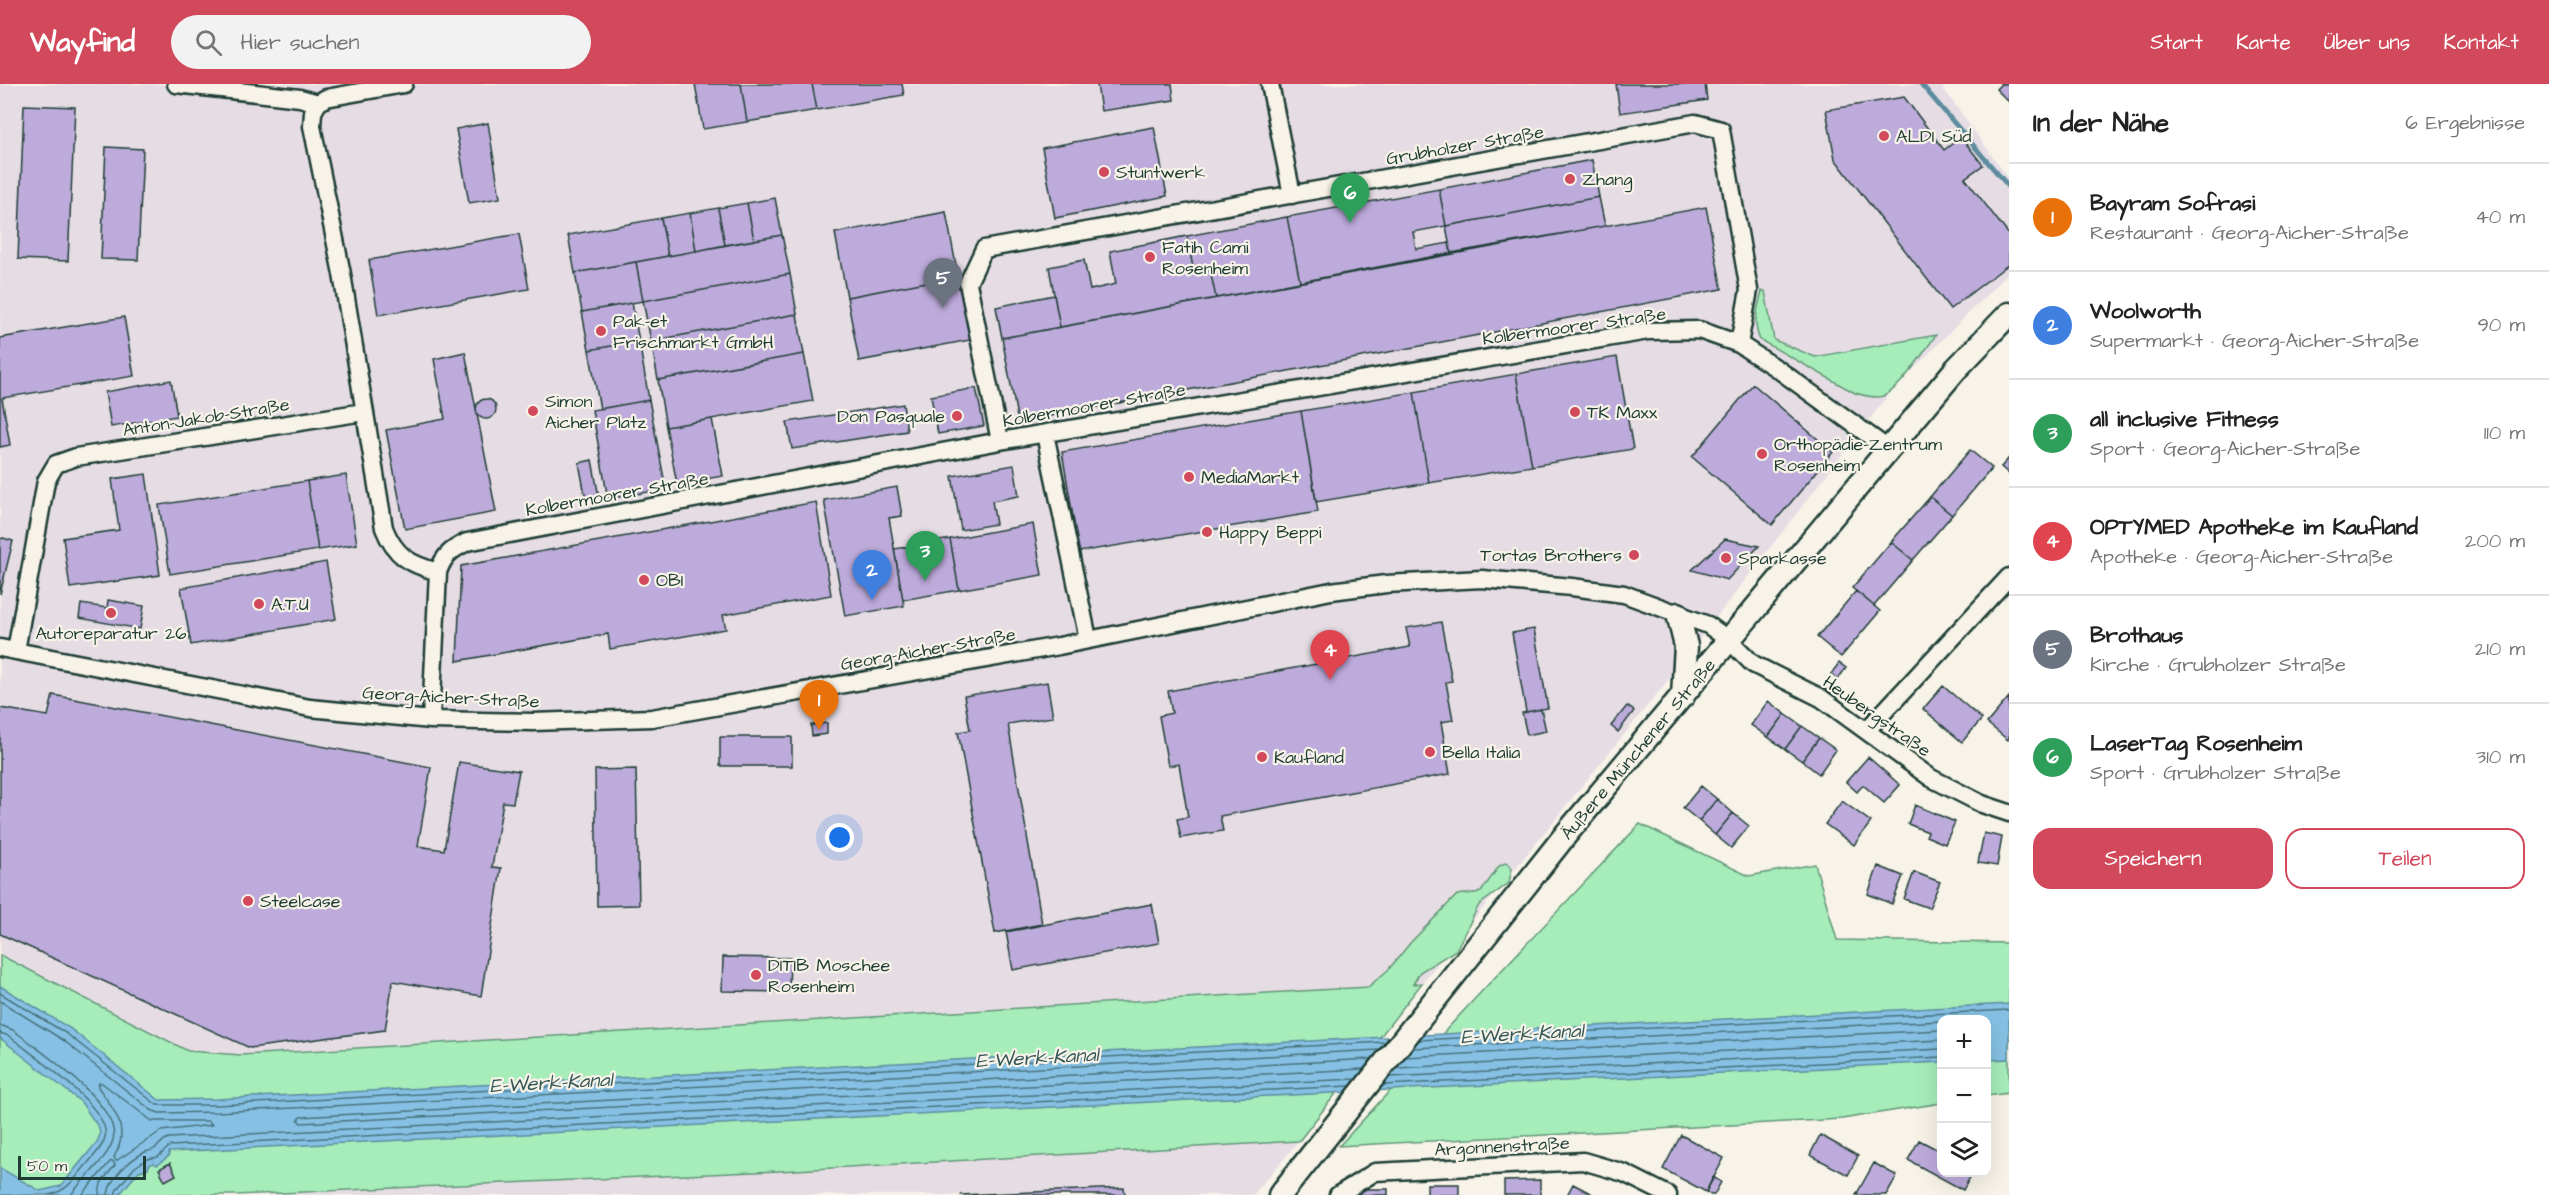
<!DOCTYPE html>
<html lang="de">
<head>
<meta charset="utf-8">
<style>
  body { margin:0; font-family:"Architects Daughter",sans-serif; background:#f2f2f2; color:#222 }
  .controls { position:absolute; right:18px; bottom:18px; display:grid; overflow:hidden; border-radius:12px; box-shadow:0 6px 24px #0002 }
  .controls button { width:54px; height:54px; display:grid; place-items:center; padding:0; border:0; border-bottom:2px solid #e0e0e0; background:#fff; color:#222; font:30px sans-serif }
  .scale { position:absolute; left:18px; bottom:15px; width:128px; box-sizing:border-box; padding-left:6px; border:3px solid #1f3d34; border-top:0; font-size:16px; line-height:21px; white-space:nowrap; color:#1f3d34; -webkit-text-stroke:4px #f7f3e8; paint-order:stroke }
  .you { position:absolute; left:840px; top:754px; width:21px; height:21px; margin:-15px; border:4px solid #fff; border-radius:50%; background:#1a73e8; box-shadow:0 0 0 9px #1a73e833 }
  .badge { display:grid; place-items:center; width:39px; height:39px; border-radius:50%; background:#d1495b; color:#fff; font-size:20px; font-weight:700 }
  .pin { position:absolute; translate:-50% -50px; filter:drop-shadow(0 2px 3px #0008) }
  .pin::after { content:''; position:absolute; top:32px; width:21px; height:18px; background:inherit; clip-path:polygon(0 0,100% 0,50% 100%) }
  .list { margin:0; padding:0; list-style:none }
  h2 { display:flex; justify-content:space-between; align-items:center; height:78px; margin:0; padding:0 24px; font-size:26px }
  h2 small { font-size:20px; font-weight:400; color:#767676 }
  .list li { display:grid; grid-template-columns:39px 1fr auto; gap:18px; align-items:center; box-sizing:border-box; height:108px; padding:0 24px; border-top:2px solid #e0e0e0 }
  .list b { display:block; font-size:22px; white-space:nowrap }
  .list p { margin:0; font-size:20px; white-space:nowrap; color:#767676 }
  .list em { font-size:20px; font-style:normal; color:#767676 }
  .actions { display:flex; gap:12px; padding:18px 24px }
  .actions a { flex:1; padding:14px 0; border:2px solid #d1495b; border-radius:18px; text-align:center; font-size:21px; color:#d1495b }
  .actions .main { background:#d1495b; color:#fff }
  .icon { flex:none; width:33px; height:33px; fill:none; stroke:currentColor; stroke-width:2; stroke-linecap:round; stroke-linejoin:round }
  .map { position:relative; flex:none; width:2009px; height:1111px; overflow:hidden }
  header { display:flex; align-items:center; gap:36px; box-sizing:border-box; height:84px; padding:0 30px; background:#d1495b; color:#fff }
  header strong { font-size:28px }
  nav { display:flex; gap:33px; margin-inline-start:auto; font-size:21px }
  .search { width:420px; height:54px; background:#f2f2f2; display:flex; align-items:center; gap:15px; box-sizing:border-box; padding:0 21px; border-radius:33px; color:#767676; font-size:22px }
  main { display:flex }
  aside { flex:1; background:#fff }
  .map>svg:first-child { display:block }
  .built { fill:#e6dde4 }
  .green { fill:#a6edba; stroke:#629577; stroke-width:1.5 }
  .water { fill:#86c1e5; stroke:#5d8c9e; stroke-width:1.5 }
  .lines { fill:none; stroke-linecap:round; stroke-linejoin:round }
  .shore { stroke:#48727b; stroke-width:1.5 }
  .stream { stroke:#5d8c9e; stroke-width:5 }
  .building { fill:#bdabdb; stroke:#1f3d34; stroke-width:1.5 }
  .street-casing { stroke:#1f3d34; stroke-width:21 }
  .secondary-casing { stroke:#1f3d34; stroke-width:27 }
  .street { stroke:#f7f3e8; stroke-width:16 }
  .secondary { stroke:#f7f3e8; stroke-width:22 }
  .poi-dot { fill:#d1495b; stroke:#f7f3e8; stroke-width:2 }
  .labels { text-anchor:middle; stroke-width:4.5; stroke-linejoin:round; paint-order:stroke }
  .poi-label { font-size:18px; fill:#1f3d34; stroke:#f7f3e8; text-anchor:start }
  .street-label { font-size:18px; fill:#1f3d34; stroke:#f7f3e8 }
  .water-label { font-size:20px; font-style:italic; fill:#345757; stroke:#f7f3e8 }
</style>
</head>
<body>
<header>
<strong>Wayfind</strong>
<div class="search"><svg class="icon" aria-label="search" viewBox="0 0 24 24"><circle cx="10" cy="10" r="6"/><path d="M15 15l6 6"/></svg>Hier suchen</div>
<nav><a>Start</a><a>Karte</a><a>Über uns</a><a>Kontakt</a></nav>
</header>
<main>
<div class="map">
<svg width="2009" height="1111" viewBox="0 0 2009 1111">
  <rect width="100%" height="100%" fill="#f7f3e8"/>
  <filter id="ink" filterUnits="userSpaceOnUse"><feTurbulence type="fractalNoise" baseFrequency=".0167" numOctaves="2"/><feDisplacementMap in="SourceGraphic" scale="12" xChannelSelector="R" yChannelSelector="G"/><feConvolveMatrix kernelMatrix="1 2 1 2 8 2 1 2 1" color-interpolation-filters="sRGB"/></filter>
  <g filter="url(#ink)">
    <path class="built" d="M0,0H1940L2009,95V188L1889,310L1661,605L1422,899L241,971L189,967L0,871Z
      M1299,1057L1253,1111H235L779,1087Z"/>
    <path class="green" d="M1762,207H1765L1774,256L1815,273L1936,251C1925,266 1900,306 1883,312C1874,315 1864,311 1855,309L1760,256C1752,239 1758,224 1762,207Z
      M1640,740L1749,792L1815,780L1837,856L2009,859V1009L1987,1012L1986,936H1942L1941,1019L1842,1035L1339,1062L1482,907Z
      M1507,778L1512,784L1509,799L1479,821L1456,866L1420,888L1413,900L1422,899L1299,1057L779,1087L235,1111H0V871L188,967L241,971L1368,903L1388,886L1411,858L1457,811L1481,808L1499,782Z"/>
    <path class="water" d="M0,902L71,945L159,1016L217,1015L2009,920V975L1987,976L1986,936H1942L1941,978L169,1068V1072L157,1081L154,1079L149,1081L148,1085L139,1087L119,1111H0V1084L40,1107L61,1102L97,1058L100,1051L99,1044L81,1018L0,954Z"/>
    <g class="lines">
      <path class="shore" d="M0,909L67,950L157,1021H218L1385,958
        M0,917L63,956L151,1026L159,1029L218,1028L1379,966
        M0,941L13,946C37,965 122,1021 113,1056C107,1076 83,1094 71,1111
        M0,949L9,952C30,969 112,1025 105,1053C103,1064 93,1072 87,1080C74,1095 69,1106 49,1111
        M1419,956L2009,926
        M1413,964L1942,937
        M1405,973L1942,946
        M1397,984L1942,956
        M1363,985L301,1039L298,1036L300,1033L1371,975
        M1390,993L1942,965
        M99,999H102L152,1037H209L212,1041L161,1047L116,1077L114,1073C131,1045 114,1026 98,1003Z
        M1384,1001L1942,973
        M82,1111L110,1078L113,1077L115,1081L101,1099L99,1111
        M108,1111C109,1094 131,1075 145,1068C148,1067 151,1067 154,1065C160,1062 161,1056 169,1054L1356,995
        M115,1111L117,1105L135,1083L147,1075L158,1073L170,1062L1350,1002"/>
      <path class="stream" d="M1921,0L2009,103"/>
    </g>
    <path class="building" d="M695,0H741L747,38L703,45Z
      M741,0H812L817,26L747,38Z
      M812,0H902L904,11L817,26Z
      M1097,0H1172L1174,16L1101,27Z
      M1616,0H1705L1707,16L1620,29Z
      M2001,0H2009V18L1996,5Z
      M1904,13L1944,66L1961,53L1983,81L1965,94L2009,151V180L1950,225L1835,75L1826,26Z
      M24,21L75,23L68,177L18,175Z
      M488,39L500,114L469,119L456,45Z
      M1154,43L1167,112L1055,134L1042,64Z
      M106,63L143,65L138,176L101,175Z
      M1592,76L1599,113L1446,142L1439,105Z
      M1439,105L1446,142L1413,148L1416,165L1449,159L1451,169L1300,198L1287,133Z
      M1599,113L1605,142L1451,169L1446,142Z
      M775,114L782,151L754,156L747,119Z
      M747,119L754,156L725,161L718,124Z
      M1706,123L1722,205L1018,338L1002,254Z
      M718,124L725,161L696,167L690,129Z
      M946,128L958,192L847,213L835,149Z
      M690,129L696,167L668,172L661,134Z
      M1287,133L1300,198L1216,214L1210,186L1194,189L1187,152Z
      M661,134L668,172L575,189L568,151Z
      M519,150L529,205L378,231L369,176Z
      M782,151L790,190L643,217L636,178Z
      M1187,152L1194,189L1210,186L1216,214L1060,243L1049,183L1084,176L1090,206L1116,200L1110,167Z
      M636,178L643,217L582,228L575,189Z
      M790,190L797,230L651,257L643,217Z
      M958,192L970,256L859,277L847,213Z
      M1054,211L1060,243L1002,254L996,223Z
      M632,219L639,257L589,266L582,228Z
      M797,230L804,270L658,296L651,257Z
      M124,233L134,292L2,314L10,361L0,363V254Z
      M639,257L649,316L600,325L589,266Z
      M465,268L496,428L405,445L386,346L445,335L434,275Z
      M804,270L813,317L666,343L658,296Z
      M1617,273L1633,365L1532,382L1516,290Z
      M1516,290L1532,382L1429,399L1414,308Z
      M171,296L177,332L111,343L105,308Z
      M1753,300L1833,368L1772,441L1692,373Z
      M976,304L984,342L938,350L931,312Z
      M1414,308L1429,399L1316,418L1301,327Z
      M476 325a10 10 0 1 1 20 0a10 10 0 1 1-20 0Z
      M649,316L666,405L608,415L592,326Z
      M903,320L907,347L792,365L787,338Z
      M1301,327L1318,428L1079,468L1062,368Z
      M712,335L723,392L677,400L666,343Z
      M1970,366L1992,384L1952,431L1930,413Z
      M2009,374V390L2001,383Z
      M592,376L599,413L586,416L579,379Z
      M1014,381L1019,412L992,417L996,440L961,446L952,392Z
      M146,390L160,491L70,504L63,454L119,446L112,395Z
      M346,391L357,460L318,466L307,397Z
      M307,397L318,466L170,490L159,421Z
      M897,403L902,432L889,434L904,522L845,532L824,416Z
      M1930,413L1952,431L1913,476L1891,458Z
      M816,418L831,511L723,531L726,545L610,565L608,550L457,577L461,482Z
      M1033,440L1042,491L959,506L950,455Z
      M3,454L13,457L0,510V455Z
      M950,455L959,506L903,516L894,465Z
      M1725,455L1759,462L1727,496L1692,486Z
      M1891,458L1913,476L1874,522L1852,504Z
      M326,478L336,535L191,561L181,504Z
      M1856,507L1880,527L1841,573L1817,553Z
      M108,516L144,522L140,545L79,534L81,520L107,524Z
      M1441,538L1452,597L1446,598L1453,636L1441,638L1450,690L1220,732L1223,747L1181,754L1177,735L1188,733L1179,680L1168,682L1159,632L1172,629L1168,607L1410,563L1406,544Z
      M1534,545L1548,624L1526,628L1512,549Z
      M1839,579L1846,584L1838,595L1831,590Z
      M1047,598L1053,633L1008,640L1042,840L995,849L958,648L970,646L964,612Z
      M1943,602L1982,635L1962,658L1923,625Z
      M53,611L431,683L418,762L444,766L459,678L519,687L513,719L503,718L492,783L501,784L481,912L393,897L385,946L250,964L0,850V624L48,632Z
      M2009,613V655L2008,656L1987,639Z
      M1768,617L1785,630L1768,653L1751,641Z
      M1627,622L1634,627L1618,648L1611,642Z
      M1541,625L1546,647L1527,651L1522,629Z
      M1785,630L1802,642L1785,665L1768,653Z
      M827,639V650L812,652L811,641Z
      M1802,642L1819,654L1802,677L1785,665Z
      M720,653H792V682H720Z
      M1819,654L1836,666L1819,690L1802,677Z
      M1868,673L1900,701L1884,719L1863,701L1857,708L1846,698Z
      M636,685L639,821L597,822L595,686Z
      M1701,702L1717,715L1699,737L1683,724Z
      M1717,715L1733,729L1715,751L1699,737Z
      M1842,717L1871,738L1854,761L1825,740Z
      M1915,721L1955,738L1945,760L1926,752L1928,748L1908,740Z
      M1733,729L1749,742L1731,764L1715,751Z
      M1984,749L2002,753L1997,782L1978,779Z
      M1878,782L1903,792L1892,820L1868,810Z
      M1914,788L1940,798L1929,824L1904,815Z
      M1152,820L1159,859L1013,886L1006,848Z
      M723,873L790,874L789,908L722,907Z
      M1681,1051L1724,1074L1706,1108L1663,1085Z
      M1820,1051L1858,1072L1848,1091L1810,1071Z
      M1919,1056L1942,1068V1088H1973L1963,1106L1908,1076Z
      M170,1079L176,1091L165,1097L159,1085Z
      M1874,1079L1897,1092L1886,1111H1856Z
      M1713,1093L1721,1098L1714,1111H1711L1706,1108Z
      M1540,1096V1111H1504V1097Z
      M1427,1100H1459V1111H1427Z
      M1573,1100L1594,1111H1567Z
      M1124,1104L1125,1111H960Z
      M1355,1105H1388V1111H1355Z"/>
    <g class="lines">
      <g class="street-casing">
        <path id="street" d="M176,0L300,14L318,19L326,14L404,0
          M1270,0L1292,111
          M318,19L313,28L312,42L342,190L384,444C395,472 409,480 438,488
          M1045,350L1088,555
          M1000,357L968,199L984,165L1695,39L1721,46L1749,206L1739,260
          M0,564L310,624L431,636L533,638L652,634L1059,562L1331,507L1386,500L1482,495L1572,503L1624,510L1708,541L1730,557L1753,580L1821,614L1931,694L1982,720L2009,729
          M16,567L46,397L56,380L76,373L364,328
          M431,636L438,488C444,471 451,466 467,458L1000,357L1648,247L1699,246L1739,260L1779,286L1888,365
          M1867,646L2009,493
          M1338,1111L1375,1088L1583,1077L1624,1089L1668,1111"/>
      </g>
      <g class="secondary-casing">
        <path id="secondary" d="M1678,530L1686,562L1683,612
          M1280,1111L1567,749L1956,285L2009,230"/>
      </g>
      <use href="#street" class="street"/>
      <use href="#secondary" class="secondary"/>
    </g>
  </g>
  <g class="poi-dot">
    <circle cx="1884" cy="52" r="6"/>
    <circle cx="1104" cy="88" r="6"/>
    <circle cx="1570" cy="95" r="6"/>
    <circle cx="1150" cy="173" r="6"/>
    <circle cx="601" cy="247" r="6"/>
    <circle cx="533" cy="327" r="6"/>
    <circle cx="1575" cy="328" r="6"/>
    <circle cx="957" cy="332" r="6"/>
    <circle cx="1762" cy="370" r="6"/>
    <circle cx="1189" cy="393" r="6"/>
    <circle cx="1207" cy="448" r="6"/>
    <circle cx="1634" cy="471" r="6"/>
    <circle cx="1726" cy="474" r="6"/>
    <circle cx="644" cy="496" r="6"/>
    <circle cx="259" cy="520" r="6"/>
    <circle cx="111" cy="529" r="6"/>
    <circle cx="1430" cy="668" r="6"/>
    <circle cx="1262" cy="673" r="6"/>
    <circle cx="248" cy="817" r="6"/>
    <circle cx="756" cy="891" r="6"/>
  </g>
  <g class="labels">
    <g class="poi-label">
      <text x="1896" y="58">ALDI Süd</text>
      <text x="1116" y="94">Stuntwerk</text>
      <text x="1582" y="101">Zhang</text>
      <text x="1162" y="169">Fatih Cami<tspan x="1162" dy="21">Rosenheim</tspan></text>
      <text x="613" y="243">Pak-et<tspan x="613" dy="21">Frischmarkt GmbH</tspan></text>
      <text x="545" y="323">Simon<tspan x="545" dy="21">Aicher Platz</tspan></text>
      <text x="1587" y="334">TK Maxx</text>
      <text x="945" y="338" text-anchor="end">Don Pasquale</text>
      <text x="1774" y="366">Orthopädie-Zentrum<tspan x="1774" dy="21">Rosenheim</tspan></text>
      <text x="1201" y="399">MediaMarkt</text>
      <text x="1219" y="454">Happy Beppi</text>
      <text x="1622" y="477" text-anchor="end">Tortas Brothers</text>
      <text x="1738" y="480">Sparkasse</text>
      <text x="656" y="502">OBI</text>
      <text x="271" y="526">A.T.U</text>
      <text x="111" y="555" text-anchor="middle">Autoreparatur 26</text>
      <text x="1442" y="674">Bella Italia</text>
      <text x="1274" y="679">Kaufland</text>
      <text x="260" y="823">Steelcase</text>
      <text x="768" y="887">DITIB Moschee<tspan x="768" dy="21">Rosenheim</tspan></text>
    </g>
    <g class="street-label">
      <text transform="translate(1465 61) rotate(-10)" y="6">Grubholzer Straße</text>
      <text transform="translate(1574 242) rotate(-8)" y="6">Kolbermoorer Straße</text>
      <text transform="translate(1094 321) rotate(-10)" y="6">Kolbermoorer Straße</text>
      <text transform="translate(206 333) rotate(-9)" y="6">Anton-Jakob-Straße</text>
      <text transform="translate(617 410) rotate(-10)" y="6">Kolbermoorer Straße</text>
      <text transform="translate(928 565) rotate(-10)" y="6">Georg-Aicher-Straße</text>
      <text transform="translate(451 613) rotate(3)" y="6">Georg-Aicher-Straße</text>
      <text transform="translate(1877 632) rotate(35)" y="6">Heubergstraße</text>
      <text transform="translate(1638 665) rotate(-50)" y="6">Äußere Münchener Straße</text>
      <text transform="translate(1502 1062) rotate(-3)" y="6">Argonnenstraße</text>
    </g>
    <g class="water-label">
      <text transform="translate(1522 949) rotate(-3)" y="7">E-Werk-Kanal</text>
      <text transform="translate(1037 973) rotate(-3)" y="7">E-Werk-Kanal</text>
      <text transform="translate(551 998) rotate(-3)" y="7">E-Werk-Kanal</text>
    </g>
  </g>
</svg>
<div class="controls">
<button>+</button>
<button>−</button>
<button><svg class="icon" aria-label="layers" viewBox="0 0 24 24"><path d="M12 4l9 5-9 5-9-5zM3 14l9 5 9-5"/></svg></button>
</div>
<div class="scale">50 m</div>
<div class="you"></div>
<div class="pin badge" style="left:819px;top:646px;background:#e8710a">1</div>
<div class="pin badge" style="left:872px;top:516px;background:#3f7fe0">2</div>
<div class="pin badge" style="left:925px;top:497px;background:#2e9e5b">3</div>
<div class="pin badge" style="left:1330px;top:596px;background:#e0444e">4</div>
<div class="pin badge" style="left:943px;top:224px;background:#6b7280">5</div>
<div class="pin badge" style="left:1350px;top:139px;background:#2e9e5b">6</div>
</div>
<aside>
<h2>In der Nähe<small>6 Ergebnisse</small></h2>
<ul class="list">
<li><span class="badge" style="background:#e8710a">1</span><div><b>Bayram Sofrasi</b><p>Restaurant · Georg-Aicher-Straße</p></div><em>40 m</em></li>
<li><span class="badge" style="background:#3f7fe0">2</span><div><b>Woolworth</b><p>Supermarkt · Georg-Aicher-Straße</p></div><em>90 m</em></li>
<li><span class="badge" style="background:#2e9e5b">3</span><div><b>all inclusive Fitness</b><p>Sport · Georg-Aicher-Straße</p></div><em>110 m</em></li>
<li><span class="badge" style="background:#e0444e">4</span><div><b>OPTYMED Apotheke im Kaufland</b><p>Apotheke · Georg-Aicher-Straße</p></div><em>200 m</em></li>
<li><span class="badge" style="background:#6b7280">5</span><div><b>Brothaus</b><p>Kirche · Grubholzer Straße</p></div><em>210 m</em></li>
<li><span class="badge" style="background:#2e9e5b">6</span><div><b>LaserTag Rosenheim</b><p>Sport · Grubholzer Straße</p></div><em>310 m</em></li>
</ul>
<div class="actions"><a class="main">Speichern</a><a>Teilen</a></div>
</aside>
</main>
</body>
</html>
